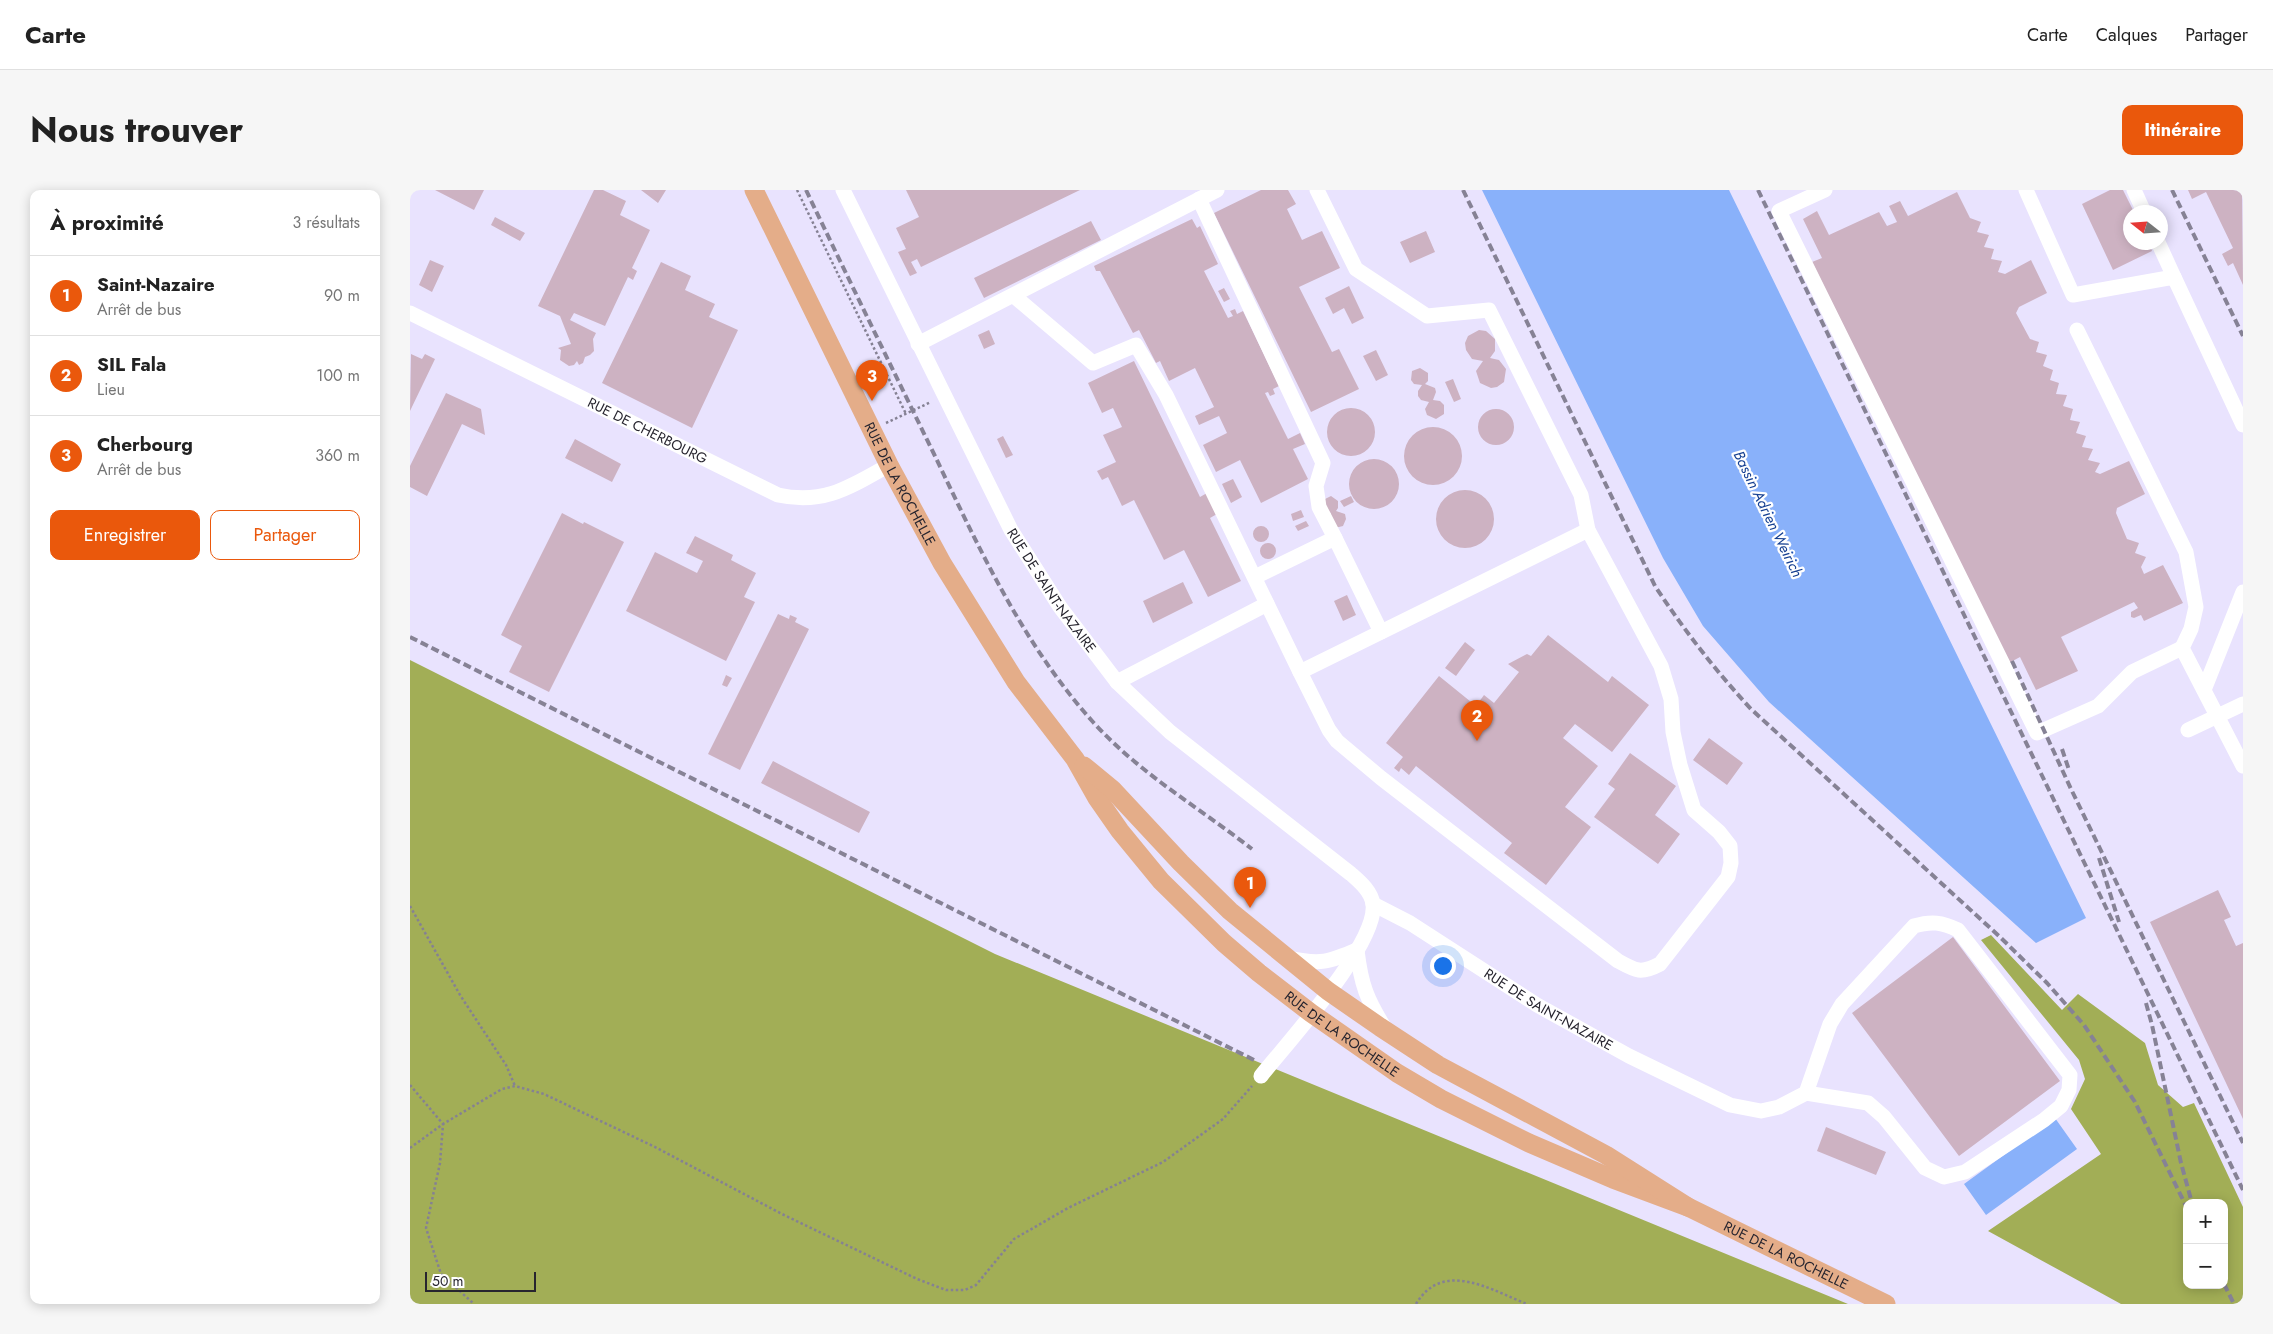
<!DOCTYPE html>
<html lang="fr">
<head>
<meta charset="utf-8">
<style>
  body { margin:0; font-family:Jost,sans-serif; background:#f6f6f6; color:#222 }
  .controls { position:absolute; right:15px; bottom:15px; display:grid; overflow:hidden; border-radius:10px; box-shadow:0 2px 12px #0003 }
  .controls button { width:45px; height:45px; display:grid; place-items:center; padding:0; border:0; border-bottom:1px solid #e0e0e0; background:#fff; color:#222; font:25px sans-serif }
  .compass { position:absolute; left:1713px; top:15px; width:45px; height:45px; border-radius:50%; background:#fff; box-shadow:0 2px 12px #0003; rotate:287deg }
  .scale { position:absolute; left:15px; bottom:12px; width:111px; box-sizing:border-box; padding-left:5px; border:2px solid #27252f; border-top:0; font-size:14px; line-height:18px; white-space:nowrap; color:#27252f; -webkit-text-stroke:4px #fff; paint-order:stroke }
  .you { position:absolute; left:1032px; top:775px; width:18px; height:18px; margin:-12px; border:4px solid #fff; border-radius:50%; background:#1a73e8; box-shadow:0 0 0 8px #1a73e833 }
  .badge { display:grid; place-items:center; width:32px; height:32px; border-radius:50%; background:#ea580c; color:#fff; font-size:16px; font-weight:700 }
  .pin { position:absolute; translate:-50% -41px; filter:drop-shadow(0 1px 2px #0008) }
  .pin::after { content:''; position:absolute; top:26px; width:18px; height:15px; background:inherit; clip-path:polygon(0 0,100% 0,50% 100%) }
  .list { margin:0; padding:0; list-style:none }
  h2 { display:flex; justify-content:space-between; align-items:center; height:65px; margin:0; padding:0 20px; font-size:21px }
  h2 small { font-size:16px; font-weight:400; color:#767676 }
  .list li { display:grid; grid-template-columns:32px 1fr auto; gap:15px; align-items:center; box-sizing:border-box; height:80px; padding:0 20px; border-top:1px solid #e0e0e0 }
  .list b { display:block; font-size:19px; white-space:nowrap }
  .list p { margin:0; font-size:16px; white-space:nowrap; color:#767676 }
  .list em { font-size:16px; font-style:normal; color:#767676 }
  .actions { display:flex; gap:10px; padding:15px 20px }
  .actions a { flex:1; padding:11px 0; border:1px solid #ea580c; border-radius:10px; text-align:center; font-size:18px; color:#ea580c }
  .actions .main { background:#ea580c; color:#fff }
  .map { position:relative; flex:none; width:1833px; height:1114px; overflow:hidden; border-radius:10px }
  header { display:flex; align-items:center; gap:30px; box-sizing:border-box; height:70px; padding:0 25px; background:#fff; border-bottom:1px solid #e0e0e0 }
  header strong { font-size:24px }
  nav { display:flex; gap:28px; margin-inline-start:auto; font-size:18px }
  .intro { display:flex; align-items:center; justify-content:space-between; box-sizing:border-box; height:120px; padding:0 30px }
  h1 { margin:0; font-size:35px }
  .button { padding:12px 22px; border-radius:10px; background:#ea580c; color:#fff; font-size:18px; font-weight:700 }
  main { display:flex; gap:30px; padding:0 30px }
  aside { flex:1; background:#fff; border-radius:10px; box-shadow:0 2px 12px #0003 }
  .map>svg:first-child { display:block }
  .forest { fill:#a2ae56; fill-rule:evenodd }
  .water { fill:#89b1fa }
  .building { fill:#cdb2c2 }
  .lines { fill:none; stroke-linecap:round; stroke-linejoin:round }
  .path { stroke:#858193; stroke-width:2.5; stroke-dasharray:2.5 2.5; stroke-linecap:butt }
  .minor { stroke:#fff; stroke-width:15 }
  .major { stroke:#e4ad89; stroke-width:19 }
  .rail { stroke:#868295; stroke-width:4; stroke-dasharray:8 4; stroke-linecap:butt }
  .labels { text-anchor:middle; stroke-width:4.5; stroke-linejoin:round; paint-order:stroke }
  .street-label { font-size:14px; fill:#27252f; stroke:#fff }
  .water-label { font-size:15px; font-style:italic; fill:#164092; stroke:#fff }
</style>
</head>
<body>
<header>
<strong>Carte</strong>
<nav><a>Carte</a><a>Calques</a><a>Partager</a></nav>
</header>
<div class="intro"><h1>Nous trouver</h1><a class="button">Itinéraire</a></div>
<main>
<aside>
<h2>À proximité<small>3 résultats</small></h2>
<ul class="list">
<li><span class="badge">1</span><div><b>Saint-Nazaire</b><p>Arrêt de bus</p></div><em>90 m</em></li>
<li><span class="badge">2</span><div><b>SIL Fala</b><p>Lieu</p></div><em>100 m</em></li>
<li><span class="badge">3</span><div><b>Cherbourg</b><p>Arrêt de bus</p></div><em>360 m</em></li>
</ul>
<div class="actions"><a class="main">Enregistrer</a><a>Partager</a></div>
</aside>
<div class="map">
<svg width="1833" height="1114" viewBox="0 0 1833 1114">
  <rect width="100%" height="100%" fill="#e9e3fe"/>
  <path class="forest" d="M0,470L585,764L1438,1114H0Z
    M1581,745L1652,820L1668,804L1735,853L1748,895L1773,917L1784,913L1833,1017V1114H1711L1578,1041L1691,964L1661,919L1675,889L1669,870L1571,750ZM1777,1013H1814V1095H1777Z"/>
  <path class="water" d="M1072,0H1319L1676,728L1626,753L1359,512L1293,436L1253,368Z
    M1645,928L1667,959L1576,1025L1554,994Z"/>
  <path class="building" d="M25,0H74L64,20Z
    M184,0H193L216,11L210,25L240,40L222,78L227,81L223,90L218,87L195,136L164,123L160,130L186,143L183,149L184,161L180,165L175,167L173,173L169,175L167,171L164,175L159,176L150,170L151,160L148,158L161,154L150,126L128,116Z
    M231,0H256L248,13Z
    M496,0H670L511,77L507,69L501,72L507,83L500,86L488,62L496,59L486,38L509,27Z
    M851,0H878L886,14L877,19L892,50L912,41L930,78L889,97L922,162L929,159L949,199L901,222L804,23Z
    M1700,0H1713L1724,22H1720V52H1739L1742,61L1703,80L1672,14Z
    M1778,0H1832L1833,95L1823,73L1818,76L1812,64L1823,58L1796,2L1782,9Z
    M1547,2L1560,28L1571,32L1567,42L1579,45L1574,57L1584,59L1581,69L1592,71L1588,82L1595,84L1621,70L1637,103L1609,117L1606,123L1620,149L1629,152L1626,162L1637,165L1633,176L1643,180L1640,190L1649,193L1646,204L1657,205L1653,216L1663,219L1660,230L1670,232L1666,243L1676,246L1672,257L1683,259L1678,270L1690,273L1685,282L1690,284L1719,271L1735,304L1707,318L1706,323L1717,349L1729,353L1725,363L1736,367L1731,377L1734,384L1753,375L1773,413L1734,431L1731,425L1724,428L1721,427V422L1728,418L1724,412L1651,447L1668,481L1626,500L1610,467L1599,473L1402,72L1412,68L1393,29L1407,21L1419,45L1469,22L1477,36L1487,32L1479,16L1490,11L1498,26Z
    M85,27L115,43L110,51L81,35Z
    M782,29L787,38L790,36L808,74L794,81L818,128L823,126L820,121L825,119L827,124L833,121L869,196L863,199L865,204L860,206L858,202L855,203L878,249L890,243L895,254L883,259L898,289L851,313L830,270L806,282L793,255L817,243L809,226L789,235L785,226L804,217L785,178L759,191L750,171L746,173L729,140L723,143L690,81H686L684,76Z
    M681,31L691,50L574,108L564,88Z
    M1016,41L1025,62L1000,73L990,52Z
    M20,70L34,76L22,102L9,95Z
    M251,72L281,86L275,100L305,114L299,127L328,140L282,238L192,193Z
    M939,96L954,128L942,134L934,118L923,124L915,108Z
    M814,98L820,109L814,112L808,101Z
    M579,140L585,154L574,159L568,145Z
    M1069,140L1076,141L1085,149V161L1080,168L1089,170L1096,179L1094,192L1087,197L1081,198L1070,193L1066,181L1073,171L1062,169L1056,160L1055,153L1058,146Z
    M966,160L978,185L966,191L953,166Z
    M1,164L12,169L15,164L25,169L0,221Z
    M724,171L790,307L797,303L807,324L800,328L831,391L798,407L774,360L754,370L724,310L712,316L698,287L692,290L687,281L706,272L693,245L712,237L703,218L692,223L678,193Z
    M1010,178L1018,183V191L1015,194L1025,198L1026,202L1023,210L1030,211L1034,215V224L1026,229L1017,225L1015,219L1019,212L1011,210L1008,206V201L1012,195L1004,194L1001,190L1002,181Z
    M1043,189L1051,209L1044,212L1035,192Z
    M36,203L71,219L75,245L52,234L17,306L0,297V276Z
    M917 242a24 24 0 1 1 48 0a24 24 0 1 1-48 0Z
    M1068 237a18 18 0 1 1 36 0a18 18 0 1 1-36 0Z
    M994 266a29 29 0 1 1 58 0a29 29 0 1 1-58 0Z
    M593,246L603,265L596,268L587,249Z
    M165,249L211,274L202,292L155,268Z
    M939 294a25 25 0 1 1 50 0a25 25 0 1 1-50 0Z
    M823,289L832,307L821,313L812,294Z
    M1026 329a29 29 0 1 1 58 0a29 29 0 1 1-58 0Z
    M921,306L928,311V318L926,321L935,324L936,329L933,336L929,337H924L919,328L921,323L916,322L913,310Z
    M941,306L944,312L934,317L930,311Z
    M891,320L894,327L883,331L881,324Z
    M152,323L173,334L174,332L214,352L139,502L99,482L112,456L91,445Z
    M896,331L899,336L888,341L885,336Z
    M843 344a8 8 0 1 1 16 0a8 8 0 1 1-16 0Z
    M285,346L323,365L321,370L346,383L334,407L345,412L316,471L216,421L245,362L287,383L293,371L276,363Z
    M850 361a8 8 0 1 1 16 0a8 8 0 1 1-16 0Z
    M773,392L783,413L743,433L733,411Z
    M937,405L946,425L933,431L924,411Z
    M368,424L379,429L380,425L387,428L385,432L399,439L330,580L298,564Z
    M1138,445L1198,492L1202,486L1239,515L1202,562L1165,534L1153,548L1188,576L1155,617L1181,637L1136,695L1094,663L1102,653L1006,576L999,585L991,578L989,582L984,578L993,567L976,553L1029,486L1066,516L1074,505L1084,513L1109,482L1098,474L1117,464L1121,466Z
    M1055,452L1065,460L1046,486L1035,478Z
    M316,485L322,488L317,497L312,495Z
    M1299,548L1333,573L1317,595L1283,570Z
    M1220,563L1266,596L1245,625L1270,644L1248,674L1184,627L1205,599L1198,594Z
    M363,571L460,622L449,643L351,593Z
    M1808,700L1821,727L1814,730L1826,756L1833,753V929L1740,732Z
    M1543,747L1650,891L1549,966L1442,823Z
    M1416,937L1476,962L1466,985L1407,961Z"/>
  <g class="lines">
    <path class="path" d="M387,0L496,224
      M476,233L521,212
      M0,716L50,805L96,875L105,896
      M0,895L33,934L30,973L16,1038L31,1084L64,1114
      M0,958L33,934L92,899L105,896L134,904L245,957L372,1024L507,1089L536,1100H555L566,1095L604,1049L658,1018L753,972L813,929L842,896
      M1006,1114C1033,1069 1081,1100 1117,1114"/>
    <g class="minor">
      <path id="s1" d="M433,0L601,340L650,417L707,492L760,542L941,684C950,692 961,701 963,714C968,754 877,853 851,886"/>
      <path d="M1415,0L1369,21L1627,543L1688,516L1722,482L1772,458"/>
      <path d="M1616,0L1663,105L1764,87L1833,235"/>
      <path d="M1724,0L1734,22"/>
      <path d="M789,9L913,273L906,296L909,317L925,348"/>
      <path d="M1748,52L1764,87"/>
      <path d="M604,106L683,173L726,155L756,205L890,482L919,540L927,551L971,588L1208,771C1226,781 1231,784 1250,774L1318,687L1321,673L1320,656L1309,642L1284,620L1270,575L1263,542L1261,509L1251,476L1178,340L1171,305L1079,120L1017,126L946,79L907,0"/>
      <path id="s2" d="M0,123L368,305C414,315 440,297 479,275"/>
      <path d="M1667,140L1776,362L1786,417L1781,439L1772,458L1833,576"/>
      <path d="M508,154L807,0"/>
      <path d="M845,387L925,348L971,442"/>
      <path d="M890,482L1178,340"/>
      <path d="M707,492L857,414"/>
      <path d="M1794,500L1833,402"/>
      <path d="M1778,540L1833,514"/>
      <path id="s3" d="M963,714L1000,733L1127,815L1219,866L1320,915L1351,921L1369,917L1396,903L1458,913L1474,927L1515,978L1534,987L1555,982L1634,930L1651,916L1659,900L1660,885L1548,740C1532,732 1521,731 1504,736L1432,814L1420,834L1396,903"/>
      <path d="M947,760C951,795 957,810 976,840"/>
      <path d="M879,768C910,775 919,772 947,760"/>
    </g>
    <g class="major">
      <path id="s4" d="M344,0L479,275L532,373L606,492L665,569L687,608L710,641L751,691L814,753L849,783L901,823L987,883L1031,909L1119,953L1203,989L1278,1017"/>
      <path id="s5" d="M674,576L702,599L771,673L820,721L918,801L970,837L1028,875L1196,965L1278,1017L1476,1114"/>
    </g>
    <path class="rail" d="M396,0C438,88 481,176 524,264C569,358 612,453 683,532C729,583 788,617 842,659
      M1053,0L1245,396C1274,440 1305,480 1341,519L1589,746L1637,793L1674,835L1725,912L1777,1018
      M1348,0L1833,1000
      M1762,0L1833,146
      M0,447L846,871
      M1602,471L1661,599L1833,953
      M1652,559L1659,580
      M1689,668L1709,732
      M1736,813L1742,835L1771,973L1782,1013
      M1814,1094L1824,1114"/>
  </g>
  <g class="labels">
    <g class="street-label">
      <text dy="5" stroke="none"><textPath href="#s2" startOffset="265">RUE DE CHERBOURG</textPath></text>
      <text dy="5" stroke="none"><textPath href="#s4" startOffset="328">RUE DE LA ROCHELLE</textPath></text>
      <text dy="5" stroke="none"><textPath href="#s1" startOffset="452">RUE DE SAINT-NAZAIRE</textPath></text>
      <text dy="5" stroke="none"><textPath href="#s3" startOffset="205">RUE DE SAINT-NAZAIRE</textPath></text>
      <text dy="5" stroke="none"><textPath href="#s4" startOffset="1042">RUE DE LA ROCHELLE</textPath></text>
      <text dy="5" stroke="none"><textPath href="#s5" startOffset="862">RUE DE LA ROCHELLE</textPath></text>
    </g>
    <g class="water-label">
      <text transform="translate(1358 324) rotate(64)" y="5">Bassin Adrien Weirich</text>
    </g>
  </g>
</svg>
<div class="controls">
<button>+</button>
<button>−</button>
</div>
<svg class="compass" viewBox="-18 -18 36 36"><path d="M0-13l5 13h-10z" fill="#e53935"/><path d="M0 13l5-13h-10z" fill="#767676"/></svg>
<div class="scale">50 m</div>
<div class="you"></div>
<div class="pin badge" style="left:840px;top:718px">1</div>
<div class="pin badge" style="left:1067px;top:551px">2</div>
<div class="pin badge" style="left:462px;top:211px">3</div>
</div>
</main>
</body>
</html>
